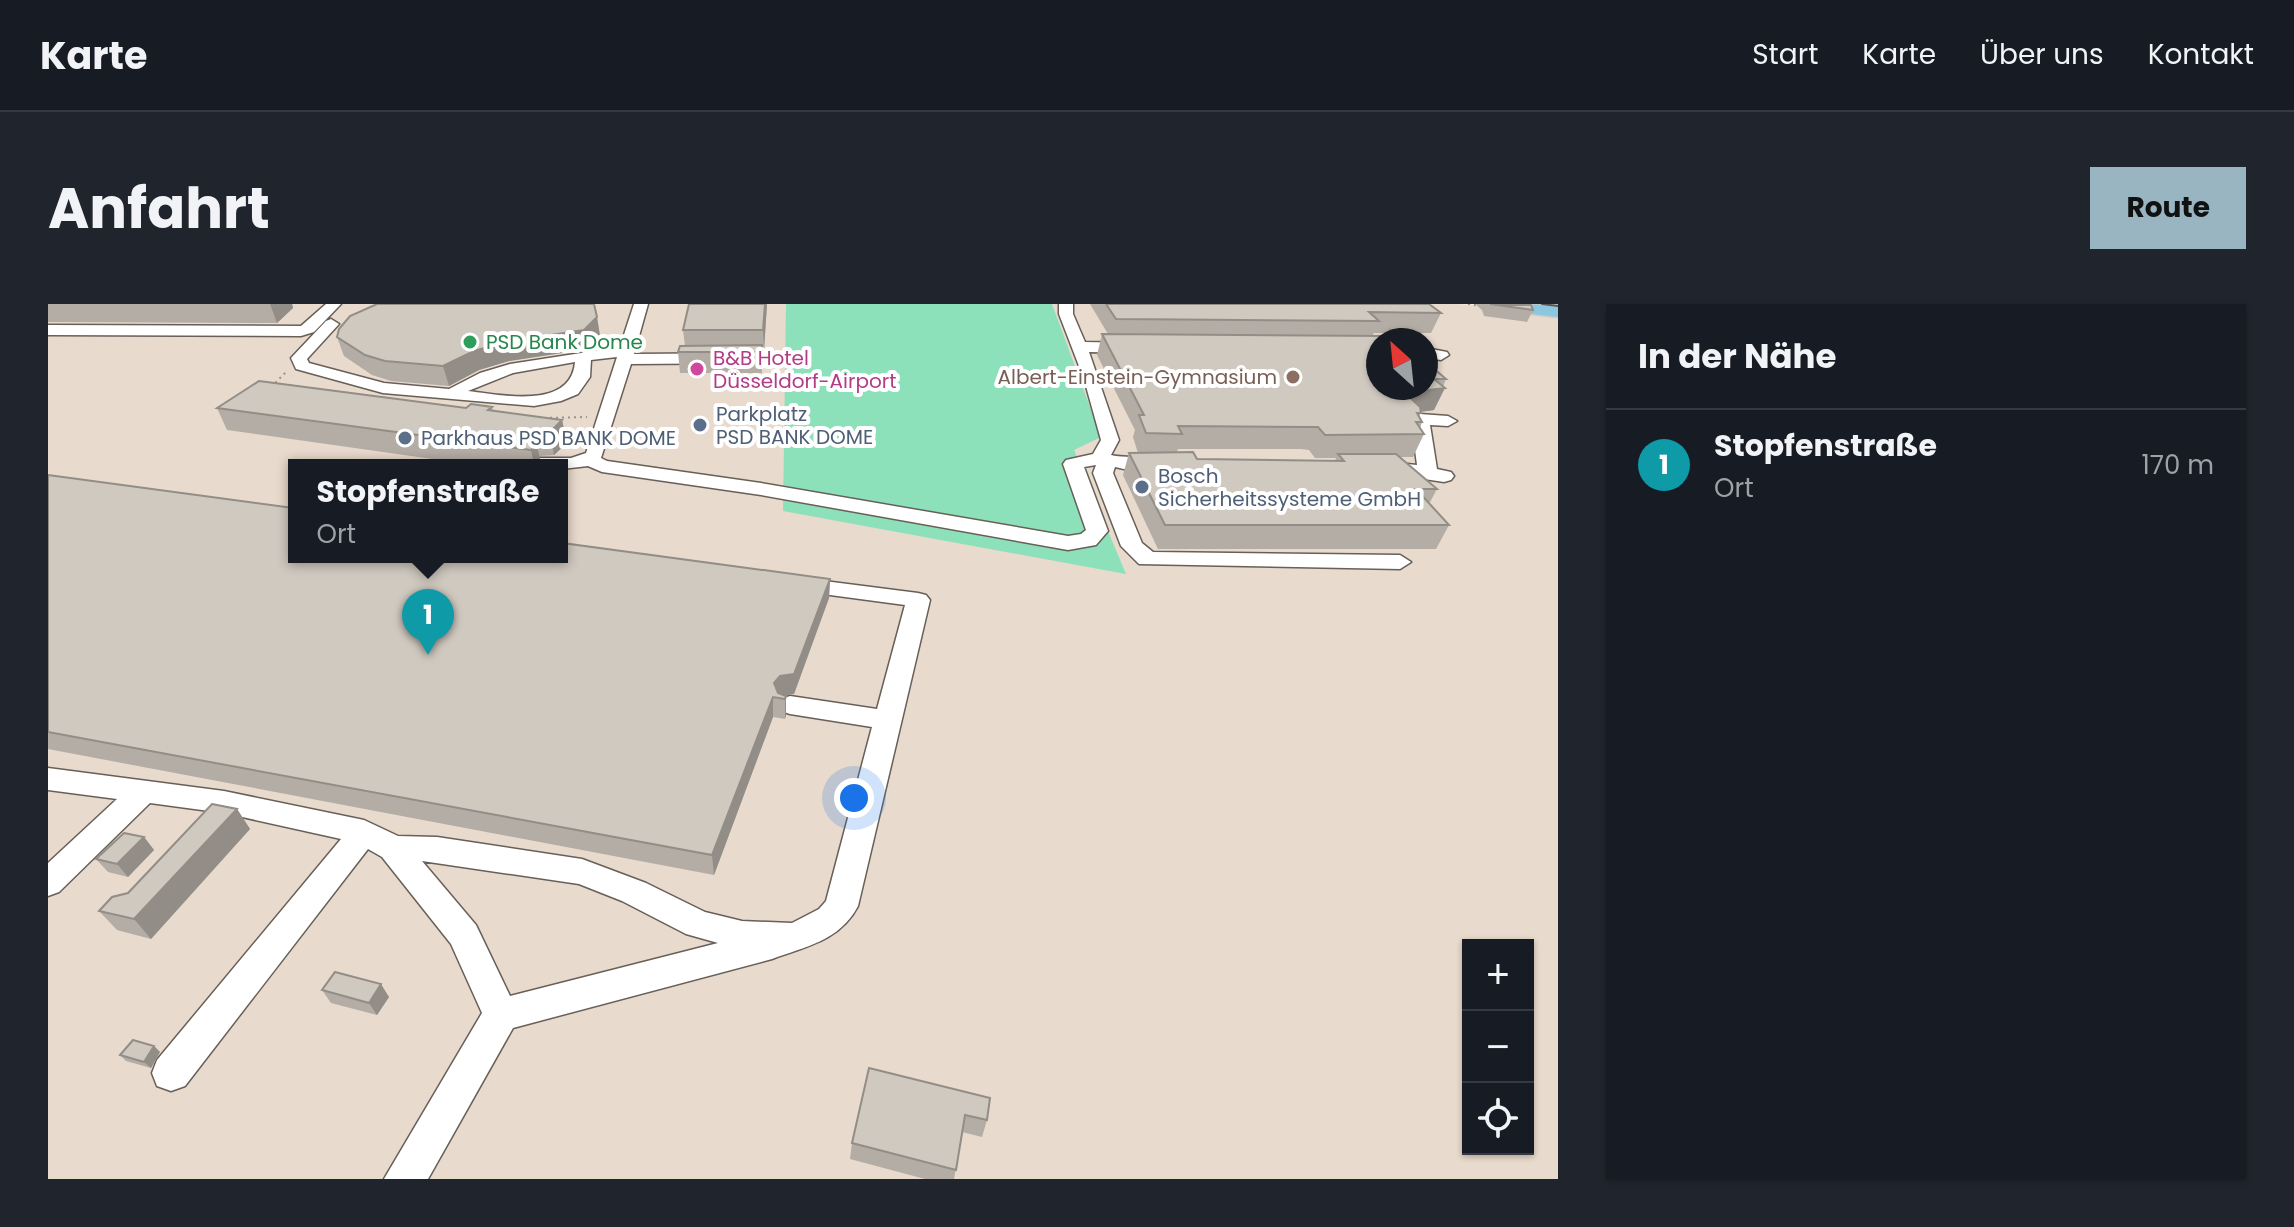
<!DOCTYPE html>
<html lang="de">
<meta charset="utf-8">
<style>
body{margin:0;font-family:Poppins,sans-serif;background:#20242c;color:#f1f3f6}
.controls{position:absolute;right:24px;bottom:24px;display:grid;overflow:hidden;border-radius:0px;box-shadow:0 2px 6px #0004}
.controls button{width:72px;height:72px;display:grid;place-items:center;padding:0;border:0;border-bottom:2px solid #363941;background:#171b24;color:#f1f3f6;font:40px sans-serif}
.compass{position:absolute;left:1318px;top:24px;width:72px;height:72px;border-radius:50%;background:#171b24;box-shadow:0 2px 6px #0004;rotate:333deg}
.you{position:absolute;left:806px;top:494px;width:28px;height:28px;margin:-20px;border:6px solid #fff;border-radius:50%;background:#1a73e8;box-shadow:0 0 0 12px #1a73e833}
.badge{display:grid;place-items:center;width:52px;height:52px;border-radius:50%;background:#98b5c1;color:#fff;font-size:26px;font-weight:700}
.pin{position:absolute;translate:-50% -66px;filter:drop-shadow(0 2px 4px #0008)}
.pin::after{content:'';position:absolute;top:42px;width:28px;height:24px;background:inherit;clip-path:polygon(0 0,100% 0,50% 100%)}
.popup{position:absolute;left:240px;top:155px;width:280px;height:104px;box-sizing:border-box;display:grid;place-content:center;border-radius:0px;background:#171b24;filter:drop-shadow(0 2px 6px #0005);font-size:26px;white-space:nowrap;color:#9ea1a6}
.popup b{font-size:30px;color:#f1f3f6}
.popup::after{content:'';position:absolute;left:50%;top:100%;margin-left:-16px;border:16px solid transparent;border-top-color:#171b24}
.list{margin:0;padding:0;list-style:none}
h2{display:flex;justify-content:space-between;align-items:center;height:104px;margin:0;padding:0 32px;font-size:34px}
h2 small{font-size:26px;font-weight:400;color:#9ea1a6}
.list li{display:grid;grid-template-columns:52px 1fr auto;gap:24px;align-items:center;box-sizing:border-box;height:112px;padding:0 32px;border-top:2px solid #363941}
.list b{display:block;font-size:30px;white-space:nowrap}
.list p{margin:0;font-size:26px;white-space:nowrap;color:#9ea1a6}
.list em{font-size:26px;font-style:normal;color:#9ea1a6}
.icon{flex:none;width:44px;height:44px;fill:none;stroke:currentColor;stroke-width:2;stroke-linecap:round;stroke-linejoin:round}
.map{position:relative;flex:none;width:1510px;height:875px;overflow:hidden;border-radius:0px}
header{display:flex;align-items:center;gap:48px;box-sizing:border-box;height:112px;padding:0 40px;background:#171b24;border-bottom:2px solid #363941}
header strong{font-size:38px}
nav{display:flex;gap:44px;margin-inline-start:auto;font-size:28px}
.intro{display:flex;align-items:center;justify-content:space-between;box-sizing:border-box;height:192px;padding:0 48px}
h1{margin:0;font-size:56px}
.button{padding:20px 36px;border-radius:0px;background:#98b5c1;color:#111;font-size:28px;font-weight:700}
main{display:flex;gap:48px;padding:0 48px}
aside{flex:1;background:#171b24;border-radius:0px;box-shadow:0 2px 6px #0004}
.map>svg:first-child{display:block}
.built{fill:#e8dacc;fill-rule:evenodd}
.green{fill:#8ce0ba}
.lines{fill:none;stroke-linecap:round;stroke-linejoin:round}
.minor-casing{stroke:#675f58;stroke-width:3}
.major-casing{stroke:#cbcaca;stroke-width:3}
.path{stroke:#98928c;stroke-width:2;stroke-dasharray:2 4;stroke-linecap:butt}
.minor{fill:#fff;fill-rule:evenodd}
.major{fill:#8bc8df;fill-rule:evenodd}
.tram{stroke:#5b5652;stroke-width:2}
.wall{fill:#b3ada5;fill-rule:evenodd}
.shaded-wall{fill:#928d86}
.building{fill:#d0c9c0;stroke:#928d86;stroke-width:2}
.leisure-dot{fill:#2e9e5b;stroke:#fff;stroke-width:3}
.hotel-dot{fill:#d1479c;stroke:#fff;stroke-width:3}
.education-dot{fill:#8d6e63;stroke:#fff;stroke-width:3}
.service-dot{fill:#5c6f8a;stroke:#fff;stroke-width:3}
.labels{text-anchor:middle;stroke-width:8;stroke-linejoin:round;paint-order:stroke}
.far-leisure-label{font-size:20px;fill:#27864d;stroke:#fff;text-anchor:start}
.far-hotel-label{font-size:20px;fill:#b23c85;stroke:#fff;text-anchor:start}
.far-education-label{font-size:20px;fill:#785e54;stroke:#fff;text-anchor:end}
.far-service-label{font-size:20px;fill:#4e5e75;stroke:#fff;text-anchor:start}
</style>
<header>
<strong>Karte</strong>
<nav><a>Start</a><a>Karte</a><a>Über uns</a><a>Kontakt</a></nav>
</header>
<div class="intro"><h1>Anfahrt</h1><a class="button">Route</a></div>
<main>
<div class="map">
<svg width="1510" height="875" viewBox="0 0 1510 875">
<rect width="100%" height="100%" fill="#f0e8df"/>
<path class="built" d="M 0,0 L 1410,0 L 1510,12 L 1510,875 L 0,875 ZM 1330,36 L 1378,36 L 1378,84 L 1330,84 ZM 246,161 L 514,161 L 514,253 L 246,253 ZM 1420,641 L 1480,641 L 1480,845 L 1420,845 Z"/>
<path class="green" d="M 738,0 L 1004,0 L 1053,133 L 1026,146 L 1078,270 L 735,207 Z"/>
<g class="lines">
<g class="minor-casing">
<path id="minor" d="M 278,0 L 293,0 L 266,28 L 253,32 L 0,31 L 0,21 L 253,22 Z
M 586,0 L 600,0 L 586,50 L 730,49 L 738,54 L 730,59 L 583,60 L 553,154 L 559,157 L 713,179 L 1020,232 L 1033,230 L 1038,226 L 1015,160 L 1018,156 L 1045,150 L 1053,136 L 1036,75 L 1011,10 L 1011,0 L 1025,0 L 1025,10 L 1037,38 L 1089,39 L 1097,44 L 1089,49 L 1041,48 L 1071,136 L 1063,151 C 1080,155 1115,151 1126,161 C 1113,173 1083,167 1067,163 L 1065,169 L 1094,239 L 1105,248 L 1352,251 L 1363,258 L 1352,265 L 1091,260 L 1073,242 L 1045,169 L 1048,161 L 1036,163 L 1060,227 L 1048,241 L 1020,246 L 713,191 L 554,168 L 540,162 L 514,165 L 514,161 L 491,161 L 492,154 L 523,154 L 538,149 L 569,53 L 543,56 L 542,73 L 530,90 L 513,97 L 486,102 L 335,89 L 248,65 L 243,54 L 278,17 L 283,15 L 291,20 L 259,55 L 261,59 L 336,79 L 401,85 L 432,69 L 462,60 L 572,43 ZM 527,58 C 523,106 454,91 420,87 L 465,69 Z
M 1378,44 L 1399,48 L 1401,51 L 1393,56 L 1378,54 Z
M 1372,110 L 1400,112 L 1409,117 L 1400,122 L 1382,121 L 1389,165 L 1403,168 L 1406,172 L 1403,176 L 1396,178 L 1323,167 L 1320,163 L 1330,157 L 1369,161 L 1363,115 Z
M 745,273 L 870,289 L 878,291 L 882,296 L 810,602 C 792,637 756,643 724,655 L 465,724 L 380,875 L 336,875 L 434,709 L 403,640 L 334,553 L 320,545 L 137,782 L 123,787 L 109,782 L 104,769 L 109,756 L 293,535 L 176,509 L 102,499 L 11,588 L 0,592 L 0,559 L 69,495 L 0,486 L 0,464 L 176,487 L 316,516 L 350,532 L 389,533 L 534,555 L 598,579 L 657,608 L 694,617 L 744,619 L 771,605 L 778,597 L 824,423 L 742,410 L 733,407 L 729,401 L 733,395 L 742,392 L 829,405 L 857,301 L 737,285 L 733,280 L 737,275 ZM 374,557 L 531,580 L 574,597 L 638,630 L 670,639 L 462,692 L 428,621 Z"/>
</g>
<g class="major-casing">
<path id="major" d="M 1440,0 L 1510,1 L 1510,13 L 1449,6 Z"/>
</g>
<path class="path" d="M 1420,0 L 1433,2
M 223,83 L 239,67
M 496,114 L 539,113"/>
<use href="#minor" class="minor"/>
<use href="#major" class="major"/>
<path class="tram" d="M 1494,0 L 1510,2"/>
</g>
<path class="wall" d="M 0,0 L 244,0 L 245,4 L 229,19 L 0,18 Z
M 719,0 L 716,46 L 714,46 L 714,69 L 632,69 L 630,48 L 637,42 L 635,26 Z
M 1042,0 L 1381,0 L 1393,9 L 1383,29 L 1344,29 L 1398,75 L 1386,106 L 1373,108 L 1371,113 L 1374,118 L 1372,124 L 1376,130 L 1365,153 L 1351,153 L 1389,185 L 1381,200 L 1401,221 L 1388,245 L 1110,245 L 1075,171 L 1081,149 L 1090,149 L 1085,133 L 1087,126 L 1049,51 L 1054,30 L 1060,30 ZM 1326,29 L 1341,29 L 1339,32 L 1324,32 ZM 1130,145 L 1253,145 L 1261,146 L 1267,154 L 1288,154 L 1287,157 L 1149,155 L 1129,148 Z
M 1427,0 L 1477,0 L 1485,6 L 1479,18 L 1436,12 L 1434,6 Z
M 549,13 L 552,32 L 540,45 L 461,57 L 431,66 L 401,82 L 343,77 L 324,71 L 296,52 L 289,33 Z
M 444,103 L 445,107 L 514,116 L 519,139 L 506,151 L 491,152 L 493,161 L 427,161 L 179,126 L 169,104 Z
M 0,171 L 782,275 L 781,294 L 746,390 L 736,391 L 738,392 L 737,415 L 725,413 L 666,571 L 0,445 Z
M 189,505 L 202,525 L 103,635 L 69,626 L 51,607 L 80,589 Z
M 96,533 L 106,546 L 80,573 L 60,568 L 48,555 Z
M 274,686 L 341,693 L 329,711 L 283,699 Z
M 106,742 L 112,748 L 103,764 L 78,757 L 72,751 Z
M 821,764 L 939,816 L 934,833 L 914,828 L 906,875 L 877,875 L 802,855 L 804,839 Z"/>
<path class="shaded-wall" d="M 222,0 L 244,0 L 245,4 L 229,19 Z
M 717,0 L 719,0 L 716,46 L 715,26 Z
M 549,13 L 552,32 L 540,45 L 461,57 L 431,66 L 401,82 L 395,62 L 426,47 Z
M 1397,84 L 1386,106 L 1347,111 L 1357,89 Z
M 514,116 L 519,139 L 506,151 L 502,128 Z
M 485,129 L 488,142 L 489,141 L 493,161 L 486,161 L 483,146 Z
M 782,275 L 781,294 L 746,390 L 732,392 L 726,379 L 732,372 Z
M 738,392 L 738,412 L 737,415 L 737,395 Z
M 725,393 L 725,413 L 666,571 L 664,551 Z
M 189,505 L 202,525 L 103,635 L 86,615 Z
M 96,533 L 106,546 L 80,573 L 69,560 Z
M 333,680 L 341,693 L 329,711 L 321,699 Z
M 106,742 L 112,748 L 103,764 L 96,758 Z"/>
<path class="building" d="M 329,0 L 546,0 L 549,13 L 536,26 L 457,38 L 426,47 L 395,62 L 337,57 L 317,51 L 289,33 L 291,25 L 302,12 Z
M 641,0 L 717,0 L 715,26 L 635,26 Z
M 1058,0 L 1381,0 L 1393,9 L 1321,8 L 1331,17 L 1068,15 Z
M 1442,0 L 1483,1 L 1485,6 Z
M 1342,26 L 1353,36 L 1330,36 L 1330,84 L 1378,84 L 1378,58 L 1398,75 L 1386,75 L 1397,84 L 1357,89 L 1372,103 L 1373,109 L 1369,109 L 1374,118 L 1368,118 L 1376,130 L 1277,131 L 1270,123 L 1262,123 L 1130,122 L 1134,130 L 1098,129 L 1091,111 L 1096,111 L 1054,30 L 1339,32 Z
M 714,41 L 714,48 L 630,48 L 632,42 Z
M 211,77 L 418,104 L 423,100 L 444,103 L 440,106 L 514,116 L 502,128 L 485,129 L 484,140 L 489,141 L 483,146 L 169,104 Z
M 1145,148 L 1149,155 L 1296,157 L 1290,150 L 1348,150 L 1389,185 L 1368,185 L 1401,221 L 1117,221 L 1081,149 Z
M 0,171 L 246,204 L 246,253 L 514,253 L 514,239 L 782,275 L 746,370 L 732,372 L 726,379 L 730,389 L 738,392 L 737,395 L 725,393 L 664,551 L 0,428 Z
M 164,500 L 189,505 L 86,615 L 51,607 L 64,593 L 80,589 Z
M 76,529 L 96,533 L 69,560 L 48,555 Z
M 287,668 L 333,680 L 321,699 L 274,686 Z
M 85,736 L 106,742 L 96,758 L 72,751 Z
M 821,764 L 942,794 L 939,816 L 917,811 L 908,866 L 804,839 Z"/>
<circle class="leisure-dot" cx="422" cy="38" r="8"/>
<circle class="hotel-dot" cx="649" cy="65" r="8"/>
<circle class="education-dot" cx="1245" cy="73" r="8"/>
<g class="service-dot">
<circle cx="652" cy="121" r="8"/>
<circle cx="357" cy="134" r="8"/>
<circle cx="1094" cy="183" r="8"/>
</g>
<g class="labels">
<g class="far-leisure-label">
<text x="438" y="45">PSD Bank Dome</text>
</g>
<g class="far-hotel-label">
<text x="665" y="61">B&amp;B Hotel<tspan x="665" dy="23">Düsseldorf-Airport</tspan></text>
</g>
<g class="far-education-label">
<text x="1229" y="80">Albert-Einstein-Gymnasium</text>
</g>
<g class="far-service-label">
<text x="668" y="117">Parkplatz<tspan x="668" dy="23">PSD BANK DOME</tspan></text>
<text x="373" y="141">Parkhaus PSD BANK DOME</text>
<text x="1110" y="179">Bosch<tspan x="1110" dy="23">Sicherheitssysteme GmbH</tspan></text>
</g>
</g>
</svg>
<div class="controls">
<button>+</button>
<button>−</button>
<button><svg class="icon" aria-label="locate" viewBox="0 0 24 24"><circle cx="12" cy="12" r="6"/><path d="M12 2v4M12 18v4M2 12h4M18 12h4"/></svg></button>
</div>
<svg class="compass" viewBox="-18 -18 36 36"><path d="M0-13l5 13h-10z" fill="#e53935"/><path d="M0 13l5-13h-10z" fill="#9ea1a6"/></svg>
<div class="you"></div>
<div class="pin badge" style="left:380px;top:351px;background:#0f9aa8">1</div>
<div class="popup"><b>Stopfenstraße</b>Ort</div>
</div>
<aside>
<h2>In der Nähe<small></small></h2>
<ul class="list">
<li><span class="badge" style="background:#0f9aa8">1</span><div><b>Stopfenstraße</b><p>Ort</p></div><em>170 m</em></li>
</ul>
</aside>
</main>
